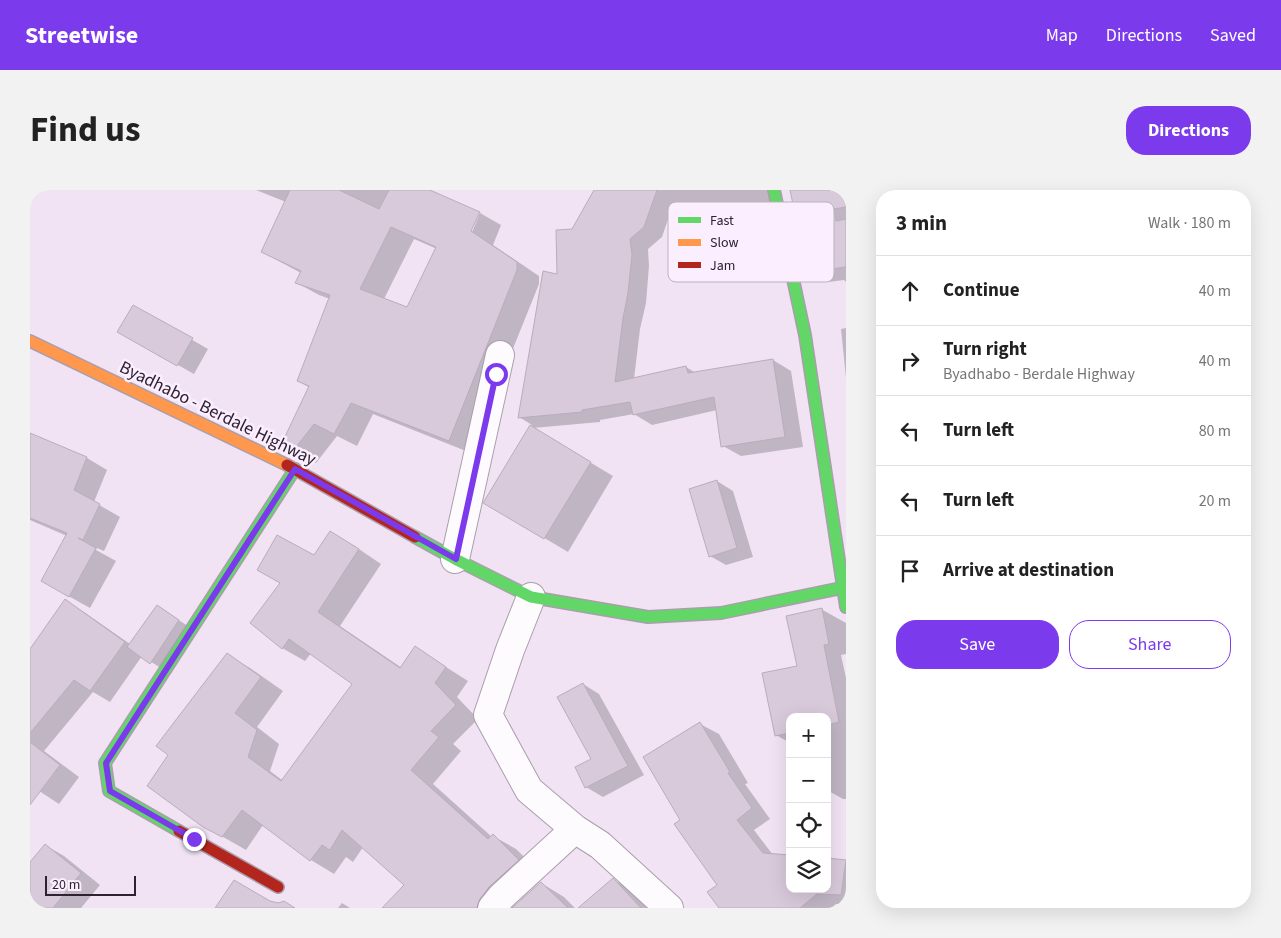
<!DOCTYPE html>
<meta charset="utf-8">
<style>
body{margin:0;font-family:"Source Sans 3",sans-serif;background:#f2f2f2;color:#222}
.controls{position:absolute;right:15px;bottom:15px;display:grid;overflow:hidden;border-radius:10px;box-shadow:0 5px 20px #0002}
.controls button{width:45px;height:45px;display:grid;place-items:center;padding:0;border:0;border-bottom:1px solid #e0e0e0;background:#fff;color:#222;font:25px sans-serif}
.scale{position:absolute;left:15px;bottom:12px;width:91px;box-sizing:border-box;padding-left:5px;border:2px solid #2d2230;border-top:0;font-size:14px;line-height:18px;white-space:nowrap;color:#2d2230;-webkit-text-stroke:4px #fbeefe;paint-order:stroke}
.stop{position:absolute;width:15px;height:15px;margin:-11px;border:4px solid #7c3aed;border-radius:50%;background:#fff}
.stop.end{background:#7c3aed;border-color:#fff;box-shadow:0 1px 5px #0008}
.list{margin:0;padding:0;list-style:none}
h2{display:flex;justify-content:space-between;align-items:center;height:65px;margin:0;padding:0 20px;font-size:21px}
h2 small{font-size:16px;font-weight:400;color:#767676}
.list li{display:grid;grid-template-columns:32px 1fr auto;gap:15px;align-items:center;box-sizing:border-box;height:70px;padding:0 20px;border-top:1px solid #e0e0e0}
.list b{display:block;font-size:19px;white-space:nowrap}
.list p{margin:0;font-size:16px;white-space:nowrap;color:#767676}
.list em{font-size:16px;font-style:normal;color:#767676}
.actions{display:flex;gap:10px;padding:15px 20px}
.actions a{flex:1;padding:11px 0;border:1px solid #7c3aed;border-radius:20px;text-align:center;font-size:18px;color:#7c3aed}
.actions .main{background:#7c3aed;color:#fff}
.icon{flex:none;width:28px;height:28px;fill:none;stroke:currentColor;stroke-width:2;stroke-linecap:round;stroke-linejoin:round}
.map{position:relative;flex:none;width:816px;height:718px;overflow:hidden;border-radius:20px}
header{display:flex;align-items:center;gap:30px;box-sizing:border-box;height:70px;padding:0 25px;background:#7c3aed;color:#fff}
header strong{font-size:24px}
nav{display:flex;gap:28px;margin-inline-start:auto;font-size:18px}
.intro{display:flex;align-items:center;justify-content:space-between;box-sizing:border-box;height:120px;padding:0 30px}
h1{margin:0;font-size:35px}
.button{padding:12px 22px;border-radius:20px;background:#7c3aed;color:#fff;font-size:18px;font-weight:700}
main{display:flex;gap:30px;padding:0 30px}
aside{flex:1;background:#fff;border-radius:20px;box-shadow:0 5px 20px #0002}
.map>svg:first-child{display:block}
.shadow{fill:#0003;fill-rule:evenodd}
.building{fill:#d8c9db;stroke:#b9adbb;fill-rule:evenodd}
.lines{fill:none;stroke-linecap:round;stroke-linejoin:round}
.street-casing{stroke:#aa9eac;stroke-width:30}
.fast-casing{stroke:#aa9eac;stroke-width:14}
.slow-casing{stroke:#aa9eac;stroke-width:14}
.jam-casing{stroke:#aa9eac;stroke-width:14}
.street{stroke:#fdfbfd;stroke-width:28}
.fast{stroke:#63d668;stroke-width:11}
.slow{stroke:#ff974d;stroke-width:11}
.jam{stroke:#b3261e;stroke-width:11}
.route{stroke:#7c3aed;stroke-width:6}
.labels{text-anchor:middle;stroke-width:5;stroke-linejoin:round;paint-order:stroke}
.street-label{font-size:18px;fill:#2d2230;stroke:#fbeefe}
.key{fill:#fbeefe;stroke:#bdb1c0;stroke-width:1}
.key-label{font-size:14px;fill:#2d2230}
</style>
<header>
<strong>Streetwise</strong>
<nav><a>Map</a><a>Directions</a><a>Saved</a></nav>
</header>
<div class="intro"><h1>Find us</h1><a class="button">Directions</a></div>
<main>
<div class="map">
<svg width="816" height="718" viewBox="0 0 816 718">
<rect width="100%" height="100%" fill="#f1e3f4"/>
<path class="shadow" d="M 226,0 L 397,0 L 450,23 L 448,23 L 438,46 L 440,47 L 450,23 L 471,35 L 463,55 L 509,86 L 509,94 L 441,263 L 343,224 L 327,256 L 307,246 L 286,273 L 253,254 L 280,198 L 268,191 L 300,109 L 289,105 L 267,93 L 271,83 L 232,62 L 256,12 ZM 384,49 L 407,59 L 378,119 L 354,109 Z
M 565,0 L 751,0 L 752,38 L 726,42 L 708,31 L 706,16 L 644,12 L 632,47 L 618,59 L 619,76 L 616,113 L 610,139 L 604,189 L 656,177 L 666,183 L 743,170 L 761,181 L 773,257 L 711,266 L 693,256 L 687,220 L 622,235 L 604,224 L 570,230 L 570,232 L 503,238 L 583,286 L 538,362 L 455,313 L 502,235 L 489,227 L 528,85 L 543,41 Z
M 761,0 L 816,0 L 816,92 L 814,90 L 799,92 L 781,82 L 773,27 L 766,23 Z
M 103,116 L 178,159 L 164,184 L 89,142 Z
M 816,138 L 816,188 L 811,139 Z
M 4,246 L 57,268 L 77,280 L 64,312 L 90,327 L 74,361 L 67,358 L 66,360 L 86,371 L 60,418 L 33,403 L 37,346 L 0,330 L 0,255 Z
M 687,291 L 703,301 L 723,367 L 696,375 L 680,366 Z
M 323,355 L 351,374 L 310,436 L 372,478 L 386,458 L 438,491 L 427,507 L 448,529 L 423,554 L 431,561 L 403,594 L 462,647 L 463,646 L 486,659 L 511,683 L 470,718 L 360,718 L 376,695 L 333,657 L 323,672 L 316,667 L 304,684 L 281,670 L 233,635 L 216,660 L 174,636 L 140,565 L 197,465 L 220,478 L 253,501 L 227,537 L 249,554 L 240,581 L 252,590 L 324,494 L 281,463 L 275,471 L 252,458 L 284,367 Z
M 35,411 L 54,422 L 100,454 L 127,416 L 164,440 L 137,482 L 112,466 L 80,512 L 63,502 L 14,561 L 49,587 L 29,614 L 0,595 L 0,461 Z
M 791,419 L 816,433 L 816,464 L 811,465 L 816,488 L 816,609 L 813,609 L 797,600 L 797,527 L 760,527 L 760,553 L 746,545 L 768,477 Z
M 553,494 L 569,504 L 614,585 L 573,607 L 556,597 L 546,578 L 562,569 Z
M 670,534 L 689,544 L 718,593 L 715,594 L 740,629 L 724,640 L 743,665 L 760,699 L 797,699 L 797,669 L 816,671 L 816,714 L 806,714 L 801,718 L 691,718 L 688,695 L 651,630 Z
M 15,655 L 34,666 L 70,695 L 51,718 L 0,718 L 0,671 L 1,672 Z
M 583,689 L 599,699 L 617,718 L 550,718 Z
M 511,693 L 534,707 L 545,718 L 484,718 Z
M 312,713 L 320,718 L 308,718 Z"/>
<path class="building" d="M 260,0 L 309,0 L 349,19 L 359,0 L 400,0 L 450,22 L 441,41 L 487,72 L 487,80 L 419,251 L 321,213 L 304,244 L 284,234 L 263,261 L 251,255 L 279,196 L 267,191 L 300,105 L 265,93 L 271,81 L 231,62 ZM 361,37 L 406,57 L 377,117 L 330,99 Z
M 564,0 L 627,0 L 614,37 L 600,49 L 602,65 L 598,103 L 593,128 L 585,192 L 656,176 L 658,183 L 743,169 L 755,247 L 691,257 L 684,207 L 603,225 L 600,212 L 552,220 L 552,222 L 488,228 L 513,81 L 527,84 L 526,40 L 542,39 Z
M 760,0 L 816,0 L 816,17 L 804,19 L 806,31 L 816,29 L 816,77 L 780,82 L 771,23 L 765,24 Z
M 103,115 L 163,148 L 147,176 L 87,142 Z
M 500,235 L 561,272 L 514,349 L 453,313 Z
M 0,243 L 57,267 L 44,300 L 70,314 L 53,350 L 48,348 L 66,358 L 39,407 L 11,391 L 37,343 L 0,328 Z
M 687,290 L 707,358 L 679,367 L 659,299 Z
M 300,341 L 329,359 L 288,422 L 370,478 L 385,456 L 416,477 L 405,493 L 426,515 L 401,541 L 409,547 L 381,580 L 458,649 L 463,644 L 489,670 L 459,697 L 450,709 L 447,718 L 352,718 L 374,695 L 312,640 L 300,660 L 292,655 L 280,671 L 212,620 L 192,647 L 173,637 L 117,596 L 138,565 L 126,556 L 197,463 L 231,487 L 205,523 L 227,540 L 218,567 L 251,591 L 322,494 L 259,449 L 252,459 L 220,433 L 250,393 L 227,380 L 247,345 L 284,365 Z
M 35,409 L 95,452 L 60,501 L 44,490 L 0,543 L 0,459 Z
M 127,415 L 149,430 L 120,474 L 97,457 Z
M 792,418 L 799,454 L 794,455 L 809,532 L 797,535 L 797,527 L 760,527 L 760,543 L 745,546 L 732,483 L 767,476 L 756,426 Z
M 553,493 L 598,576 L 555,598 L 545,577 L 561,569 L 527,507 Z
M 670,532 L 700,582 L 698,583 L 722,618 L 707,630 L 733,663 L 760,665 L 760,699 L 797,699 L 797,668 L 816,670 L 811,705 L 787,704 L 770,718 L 689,718 L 677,702 L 687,695 L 644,634 L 650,630 L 613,567 Z
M 0,552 L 30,575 L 0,615 Z
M 15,654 L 51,683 L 23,718 L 0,718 L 0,672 Z
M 583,688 L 611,718 L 548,718 Z
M 204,690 L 240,711 L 248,713 L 254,711 L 265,718 L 185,718 Z
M 511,692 L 538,718 L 482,718 Z"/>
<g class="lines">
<g class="street-casing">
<path id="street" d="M 425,369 L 470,165
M 501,407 L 480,460 L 458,525 L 499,600 L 545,639 L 570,655 L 639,718
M 462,718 L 471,707 L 545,639"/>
</g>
<g class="fast-casing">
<path id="fast" d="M 744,0 L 775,145 L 816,417
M 385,347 L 425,369 L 501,407 L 618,427 L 691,423 L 816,397
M 149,641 L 79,601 L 75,573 L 265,279"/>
</g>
<g class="slow-casing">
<path id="slow" d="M 0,151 L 257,275"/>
</g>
<g class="jam-casing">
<path id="jam" d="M 257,275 L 385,347
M 149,641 L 248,697"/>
</g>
<use href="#street" class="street"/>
<use href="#fast" class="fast"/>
<use href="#slow" class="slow"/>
<use href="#jam" class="jam"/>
</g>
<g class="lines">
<path class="route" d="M 164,649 L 80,601 L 76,573 L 265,279 L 426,369 L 466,184"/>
</g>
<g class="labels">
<g class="street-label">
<text transform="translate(188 223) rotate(26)" y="6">Byadhabo - Berdale Highway</text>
</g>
</g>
<rect x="638" y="12" width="166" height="80" rx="8" class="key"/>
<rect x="648" y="27" width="23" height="6" fill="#63d668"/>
<rect x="648" y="49" width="23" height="7" fill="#ff974d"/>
<rect x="648" y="72" width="23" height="6" fill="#b3261e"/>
<g class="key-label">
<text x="680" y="35">Fast</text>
<text x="680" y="57">Slow</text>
<text x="680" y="80">Jam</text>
</g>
</svg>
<div class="controls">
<button>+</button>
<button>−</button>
<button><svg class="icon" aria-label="locate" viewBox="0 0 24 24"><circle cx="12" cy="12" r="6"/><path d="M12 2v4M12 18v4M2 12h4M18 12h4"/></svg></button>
<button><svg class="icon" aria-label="layers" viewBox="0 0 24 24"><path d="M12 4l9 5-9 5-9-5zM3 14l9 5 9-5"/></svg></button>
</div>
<div class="scale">20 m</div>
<div class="stop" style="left:466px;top:184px"></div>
<div class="stop end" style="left:164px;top:649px"></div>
</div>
<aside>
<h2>3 min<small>Walk · 180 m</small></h2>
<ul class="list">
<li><svg class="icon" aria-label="ahead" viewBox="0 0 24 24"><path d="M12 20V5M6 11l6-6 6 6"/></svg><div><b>Continue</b></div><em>40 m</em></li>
<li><svg class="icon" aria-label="right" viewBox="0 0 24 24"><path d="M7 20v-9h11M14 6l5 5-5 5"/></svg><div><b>Turn right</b><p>Byadhabo - Berdale Highway</p></div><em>40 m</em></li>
<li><svg class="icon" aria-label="left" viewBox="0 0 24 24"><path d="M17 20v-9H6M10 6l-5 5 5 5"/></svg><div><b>Turn left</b></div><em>80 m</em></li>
<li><svg class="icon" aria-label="left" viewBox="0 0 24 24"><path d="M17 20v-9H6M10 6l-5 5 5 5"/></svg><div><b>Turn left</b></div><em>20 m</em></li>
<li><svg class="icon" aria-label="arrive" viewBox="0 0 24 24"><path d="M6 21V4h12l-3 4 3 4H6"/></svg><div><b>Arrive at destination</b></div></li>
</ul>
<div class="actions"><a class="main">Save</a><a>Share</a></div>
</aside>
</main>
